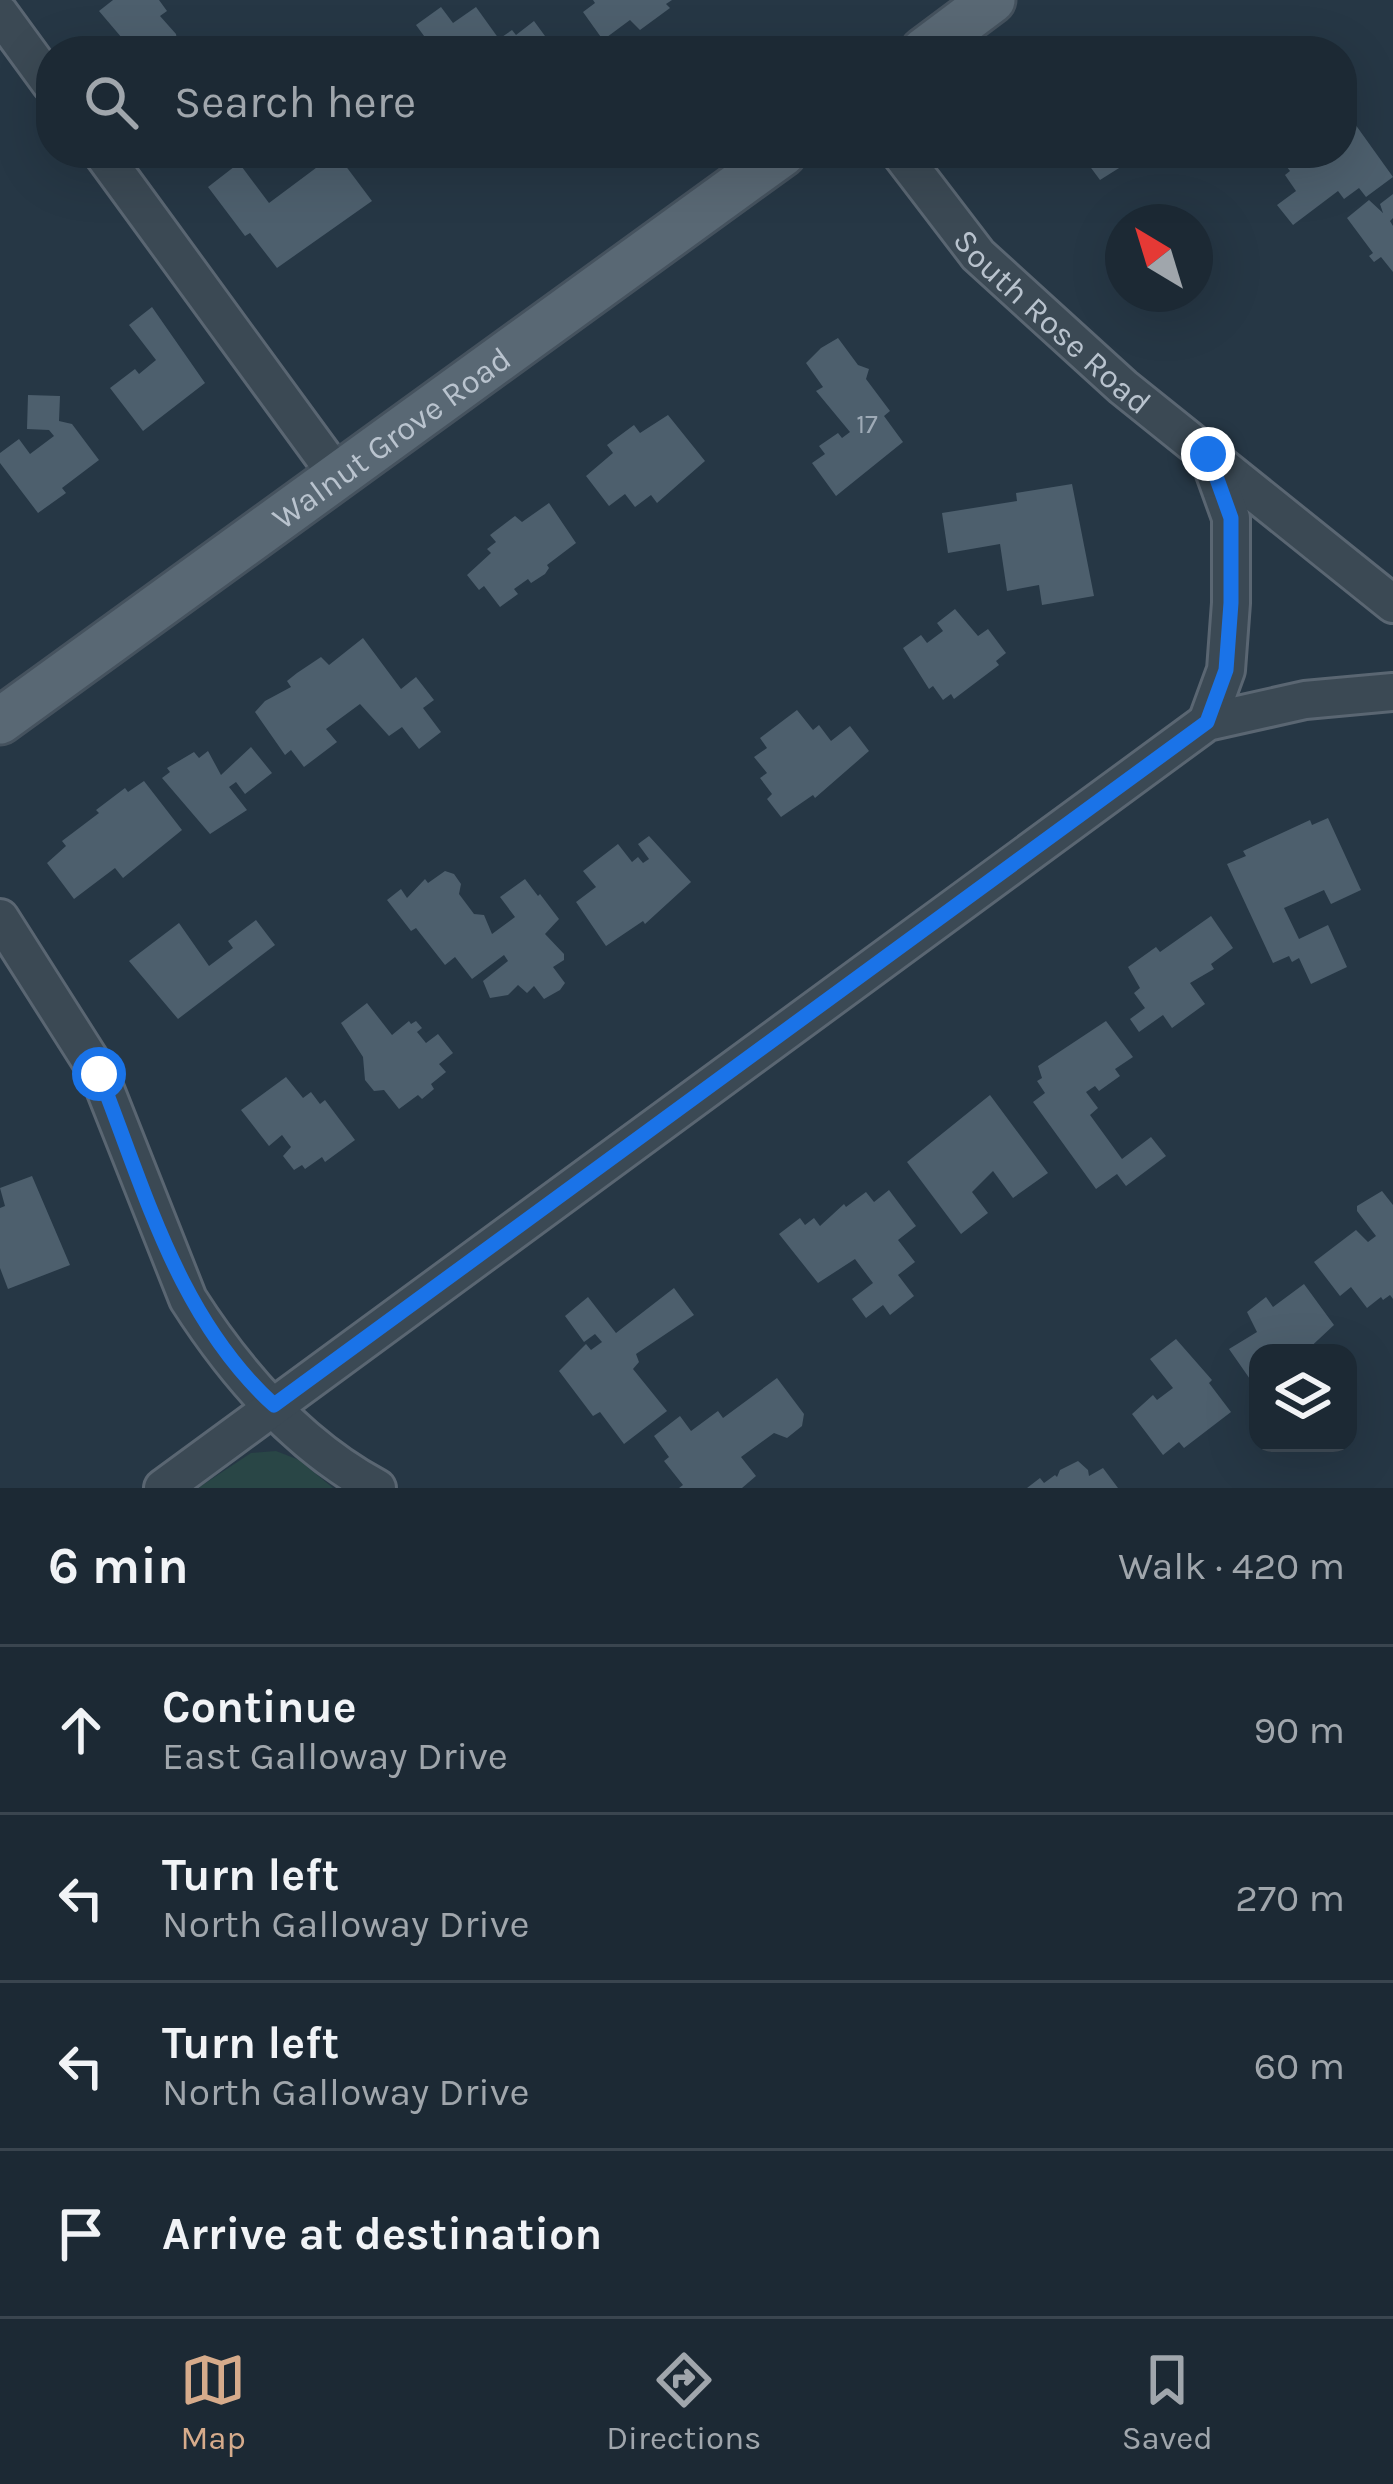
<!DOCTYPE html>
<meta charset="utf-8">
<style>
body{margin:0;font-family:Karla,sans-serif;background:#25313c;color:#f1f3f6}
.controls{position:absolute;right:36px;bottom:36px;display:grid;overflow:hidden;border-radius:24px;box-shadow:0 12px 48px #0002}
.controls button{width:108px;height:108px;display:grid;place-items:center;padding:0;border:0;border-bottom:3px solid #3a454f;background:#1c2934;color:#f1f3f6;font:60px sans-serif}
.compass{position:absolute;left:1105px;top:204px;width:108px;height:108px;border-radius:50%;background:#1c2934;box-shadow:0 12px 48px #0002;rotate:322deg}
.stop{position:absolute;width:36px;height:36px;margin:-27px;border:9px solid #1a73e8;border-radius:50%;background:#fff}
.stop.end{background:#1a73e8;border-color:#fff;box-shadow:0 3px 12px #0008}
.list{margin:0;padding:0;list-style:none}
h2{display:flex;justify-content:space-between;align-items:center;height:156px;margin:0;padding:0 48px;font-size:51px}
h2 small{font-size:39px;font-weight:400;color:#a0a6ac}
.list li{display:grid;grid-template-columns:78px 1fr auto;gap:36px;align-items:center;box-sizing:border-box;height:168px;padding:0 48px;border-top:3px solid #3a454f}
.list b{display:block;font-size:45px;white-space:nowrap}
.list p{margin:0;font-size:39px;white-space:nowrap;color:#a0a6ac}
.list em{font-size:39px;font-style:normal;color:#a0a6ac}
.icon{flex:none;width:66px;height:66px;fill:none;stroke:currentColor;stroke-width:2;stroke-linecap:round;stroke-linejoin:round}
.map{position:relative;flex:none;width:1393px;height:1488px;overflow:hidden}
.search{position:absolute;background:#1c2934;box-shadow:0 12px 48px #0002;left:36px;right:36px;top:36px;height:132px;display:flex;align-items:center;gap:30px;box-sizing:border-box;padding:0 42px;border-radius:48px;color:#a0a6ac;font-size:45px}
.sheet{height:828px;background:#1c2934}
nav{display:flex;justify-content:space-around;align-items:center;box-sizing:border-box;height:168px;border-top:3px solid #3a454f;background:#1c2934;font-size:33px;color:#a0a6ac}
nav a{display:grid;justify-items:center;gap:6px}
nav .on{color:#d6ab8b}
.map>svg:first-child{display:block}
.green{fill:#294646}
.building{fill:#4d5f6d}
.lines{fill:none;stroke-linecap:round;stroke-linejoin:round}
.minor-casing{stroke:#5a6672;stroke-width:42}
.major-casing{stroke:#45525e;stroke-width:51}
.minor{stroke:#3b4954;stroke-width:36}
.major{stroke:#596874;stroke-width:45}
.route{stroke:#1a73e8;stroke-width:15}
.labels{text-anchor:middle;stroke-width:9;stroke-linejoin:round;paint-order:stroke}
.number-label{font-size:27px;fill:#9eaab6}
.street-label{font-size:33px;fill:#b9c3ce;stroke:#202e3a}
</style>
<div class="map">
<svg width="1393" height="1488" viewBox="0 0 1393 1488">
<rect width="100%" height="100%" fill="#263745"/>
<path class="green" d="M 276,1451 L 299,1460 L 333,1488 L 198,1488 L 251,1453 Z"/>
<path class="building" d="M 113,0 L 159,0 L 167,11 L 160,16 L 176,34 L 179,51 L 133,51 L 99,11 Z
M 593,0 L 672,0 L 666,4 L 670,8 L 640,30 L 630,20 L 603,40 L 583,12 L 595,3 Z
M 441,7 L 453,23 L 476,7 L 499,39 L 512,30 L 516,35 L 534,21 L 556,51 L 435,51 L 416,25 Z
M 1350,117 L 1393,177 L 1366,197 L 1359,188 L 1344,199 L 1338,191 L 1293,225 L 1277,205 L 1296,191 L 1285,175 L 1290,171 L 1276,153 L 1342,153 L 1342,122 Z
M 336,153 L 372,201 L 277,268 L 250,233 L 245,236 L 208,187 L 239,163 L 269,203 Z
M 1080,153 L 1143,153 L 1100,180 Z
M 1393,194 L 1393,218 L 1390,221 L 1393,226 L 1393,272 L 1381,257 L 1374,262 L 1369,256 L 1373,253 L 1347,218 L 1369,200 L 1383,213 L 1380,204 Z
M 152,307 L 205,383 L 143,431 L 110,388 L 135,369 L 139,374 L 156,360 L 129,325 Z
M 838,338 L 858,365 L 869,369 L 866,379 L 890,411 L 884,416 L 903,442 L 836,496 L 812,463 L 825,454 L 819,446 L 838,433 L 842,438 L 850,432 L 816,391 L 823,387 L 806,363 L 821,348 Z
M 28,395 L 60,396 L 59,421 L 72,424 L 99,460 L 62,488 L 66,493 L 38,513 L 0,463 L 0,453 L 19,439 L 30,454 L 54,436 L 49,430 L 27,429 Z
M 668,415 L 705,461 L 657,503 L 651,495 L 635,507 L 625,494 L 609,506 L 586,476 L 613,453 L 607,445 L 634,425 L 640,433 Z
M 1072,484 L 1094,596 L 1042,605 L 1039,585 L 1007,591 L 1000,544 L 948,553 L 942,513 L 1017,501 L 1016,493 Z
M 549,503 L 576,543 L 547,565 L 549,568 L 545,574 L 531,583 L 528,579 L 514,589 L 518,594 L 500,607 L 484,586 L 479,590 L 467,575 L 491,553 L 487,549 L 496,542 L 490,535 L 515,516 L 522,522 Z
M 955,609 L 978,636 L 988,629 L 1006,653 L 996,661 L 999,665 L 954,699 L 951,694 L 943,700 L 933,686 L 929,689 L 903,648 L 921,635 L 927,643 L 943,631 L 937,623 Z
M 363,638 L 401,689 L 416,677 L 434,700 L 423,708 L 441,732 L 419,749 L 402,727 L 389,736 L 360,704 L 326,729 L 337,742 L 304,767 L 291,750 L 285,755 L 255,712 L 265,701 L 291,687 L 287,681 L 297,673 L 321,657 L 329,665 Z
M 797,710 L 813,730 L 819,725 L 831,741 L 850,726 L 869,751 L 815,798 L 813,795 L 781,817 L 767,799 L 772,794 L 760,778 L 767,773 L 754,757 L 767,748 L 760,738 Z
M 251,747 L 272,773 L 245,794 L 236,782 L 229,787 L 247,810 L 210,834 L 162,778 L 170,772 L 167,768 L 194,752 L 199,758 L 208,751 L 221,775 Z
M 144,781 L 182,830 L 123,878 L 115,868 L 74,899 L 47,863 L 66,846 L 62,841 L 99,813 L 96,810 L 125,788 L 128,792 Z
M 1328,818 L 1361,890 L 1331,904 L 1324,890 L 1284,908 L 1299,939 L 1328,925 L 1347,967 L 1311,984 L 1299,958 L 1292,962 L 1289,956 L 1273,963 L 1227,864 L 1246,856 L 1243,851 L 1310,820 L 1312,825 Z
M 649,836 L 691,882 L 645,924 L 643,921 L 606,946 L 576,902 L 596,887 L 583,871 L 618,844 L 632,862 L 638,857 L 643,863 L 649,859 L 638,844 Z
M 445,871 L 454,874 L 461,884 L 459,894 L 474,914 L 484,915 L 492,934 L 515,917 L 500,897 L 525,879 L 538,896 L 540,894 L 559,919 L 545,934 L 564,954 L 564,960 L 553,967 L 565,983 L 560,990 L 544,999 L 534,986 L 527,993 L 518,985 L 508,995 L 490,998 L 483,981 L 508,961 L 504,955 L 472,979 L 455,957 L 445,965 L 416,928 L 411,931 L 387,900 L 401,889 L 407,898 L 425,879 L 428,883 Z
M 1211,916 L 1233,948 L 1211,964 L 1214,969 L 1190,983 L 1205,1004 L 1172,1028 L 1163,1015 L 1139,1032 L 1130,1019 L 1145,1008 L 1134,993 L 1140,988 L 1128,967 L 1156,947 L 1160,952 Z
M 256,920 L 275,945 L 178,1019 L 129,961 L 179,923 L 209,966 L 233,948 L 228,941 Z
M 367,1003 L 392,1035 L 409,1021 L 411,1024 L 416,1021 L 422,1028 L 417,1032 L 426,1043 L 438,1034 L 453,1053 L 439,1064 L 446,1072 L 431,1084 L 434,1089 L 422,1099 L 418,1095 L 399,1109 L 384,1090 L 374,1091 L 365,1080 L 363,1057 L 341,1023 Z
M 1106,1021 L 1133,1057 L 1115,1069 L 1120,1076 L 1099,1091 L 1095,1086 L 1086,1092 L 1098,1108 L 1090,1115 L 1122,1159 L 1151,1137 L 1166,1156 L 1126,1186 L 1117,1174 L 1096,1189 L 1033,1102 L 1045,1093 L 1037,1081 L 1042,1078 L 1038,1066 Z
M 286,1077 L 303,1098 L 311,1092 L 320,1104 L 325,1100 L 355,1140 L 325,1162 L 322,1157 L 305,1169 L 302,1165 L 294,1170 L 283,1156 L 291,1147 L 282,1135 L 269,1146 L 241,1110 Z
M 990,1095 L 1048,1173 L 1013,1198 L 993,1171 L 972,1192 L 988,1213 L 961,1234 L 907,1162 Z
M 32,1176 L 70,1265 L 8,1289 L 0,1268 L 0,1208 L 5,1206 L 0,1188 Z
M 889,1190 L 916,1226 L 898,1240 L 915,1262 L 898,1275 L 914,1296 L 890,1315 L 883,1305 L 866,1318 L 852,1299 L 873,1283 L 855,1259 L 818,1283 L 779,1234 L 800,1218 L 805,1225 L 814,1218 L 820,1226 L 844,1204 L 846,1207 L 866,1192 L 874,1202 Z
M 1382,1191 L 1393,1205 L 1393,1299 L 1390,1295 L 1383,1300 L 1381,1297 L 1367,1308 L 1351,1287 L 1340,1296 L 1314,1262 L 1356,1230 L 1368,1242 L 1376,1236 L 1357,1211 L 1357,1206 Z
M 1304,1284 L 1334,1325 L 1304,1353 L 1258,1353 L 1258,1381 L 1252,1382 L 1229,1349 L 1257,1332 L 1247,1312 L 1266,1297 L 1273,1307 Z
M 674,1288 L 694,1315 L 636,1354 L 639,1362 L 633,1369 L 667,1411 L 624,1444 L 600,1412 L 593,1416 L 559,1371 L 586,1344 L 591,1350 L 602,1342 L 595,1334 L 584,1342 L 565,1316 L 588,1297 L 616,1333 Z
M 1176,1339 L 1212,1380 L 1209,1383 L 1231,1412 L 1184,1448 L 1179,1442 L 1163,1455 L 1132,1414 L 1153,1395 L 1157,1400 L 1173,1388 L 1150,1359 Z
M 777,1378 L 804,1414 L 802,1426 L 787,1438 L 774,1433 L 741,1457 L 756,1476 L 742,1488 L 679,1488 L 683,1485 L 664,1461 L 669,1457 L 654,1436 L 680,1416 L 691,1431 L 718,1411 L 723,1418 Z
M 1078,1461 L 1088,1470 L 1089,1476 L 1103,1468 L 1118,1488 L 1027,1488 L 1040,1478 L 1044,1483 L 1055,1475 L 1057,1477 L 1060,1470 Z"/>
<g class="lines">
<g class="minor-casing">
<g id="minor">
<path d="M 0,14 L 51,84"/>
<path d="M 102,153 L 337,475"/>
<path id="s1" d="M 900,153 L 978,255 L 1123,387 L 1393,604"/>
<path d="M 1207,722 L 1226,670 L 1231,603 L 1231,518 L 1208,454"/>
<path d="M 0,918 L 99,1074 L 188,1299 C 236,1374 299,1446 377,1488"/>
<path d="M 163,1488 L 1207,722 L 1305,700 L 1393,692"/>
</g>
</g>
<g class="major-casing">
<g id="major">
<path d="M 924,51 L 992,0"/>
<path id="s2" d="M 0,721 L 783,153"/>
</g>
</g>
<use href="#minor" class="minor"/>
<use href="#major" class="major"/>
</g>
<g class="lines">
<path class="route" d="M 99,1074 C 145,1190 178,1318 274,1405 L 1207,722 L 1226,670 L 1231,603 L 1231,518 L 1208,454"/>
</g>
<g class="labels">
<g class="number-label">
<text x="867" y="433">17</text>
</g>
<g class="street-label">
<text dy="12" stroke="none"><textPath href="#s1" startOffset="228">South Rose Road</textPath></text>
<text dy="12" stroke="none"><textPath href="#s2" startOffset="483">Walnut Grove Road</textPath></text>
</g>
</g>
</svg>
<div class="controls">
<button><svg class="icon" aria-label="layers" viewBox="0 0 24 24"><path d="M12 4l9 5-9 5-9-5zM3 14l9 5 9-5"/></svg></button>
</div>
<svg class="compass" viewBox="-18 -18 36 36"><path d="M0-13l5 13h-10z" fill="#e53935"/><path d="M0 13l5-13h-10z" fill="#a0a6ac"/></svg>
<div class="stop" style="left:99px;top:1074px"></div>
<div class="stop end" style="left:1208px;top:454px"></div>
<div class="search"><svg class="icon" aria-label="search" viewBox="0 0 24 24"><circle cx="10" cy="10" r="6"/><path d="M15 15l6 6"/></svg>Search here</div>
</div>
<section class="sheet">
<h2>6 min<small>Walk · 420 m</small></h2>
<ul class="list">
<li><svg class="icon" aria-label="ahead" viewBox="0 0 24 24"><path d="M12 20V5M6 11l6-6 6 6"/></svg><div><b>Continue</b><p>East Galloway Drive</p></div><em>90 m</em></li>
<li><svg class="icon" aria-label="left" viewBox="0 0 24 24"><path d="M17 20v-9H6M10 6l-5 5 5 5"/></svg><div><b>Turn left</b><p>North Galloway Drive</p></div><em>270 m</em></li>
<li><svg class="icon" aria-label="left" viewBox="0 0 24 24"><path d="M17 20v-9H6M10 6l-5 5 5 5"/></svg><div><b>Turn left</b><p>North Galloway Drive</p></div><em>60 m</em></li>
<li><svg class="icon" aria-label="arrive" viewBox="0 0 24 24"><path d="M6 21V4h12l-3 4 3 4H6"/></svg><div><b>Arrive at destination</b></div></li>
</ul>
</section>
<nav>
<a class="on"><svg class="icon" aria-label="map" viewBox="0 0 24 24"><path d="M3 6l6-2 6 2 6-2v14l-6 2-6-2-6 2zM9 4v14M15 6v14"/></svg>Map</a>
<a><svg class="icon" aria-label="directions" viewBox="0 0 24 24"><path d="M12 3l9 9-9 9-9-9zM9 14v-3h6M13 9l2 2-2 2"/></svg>Directions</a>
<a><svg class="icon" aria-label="saved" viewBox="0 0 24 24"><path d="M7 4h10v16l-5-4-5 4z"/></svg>Saved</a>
</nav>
